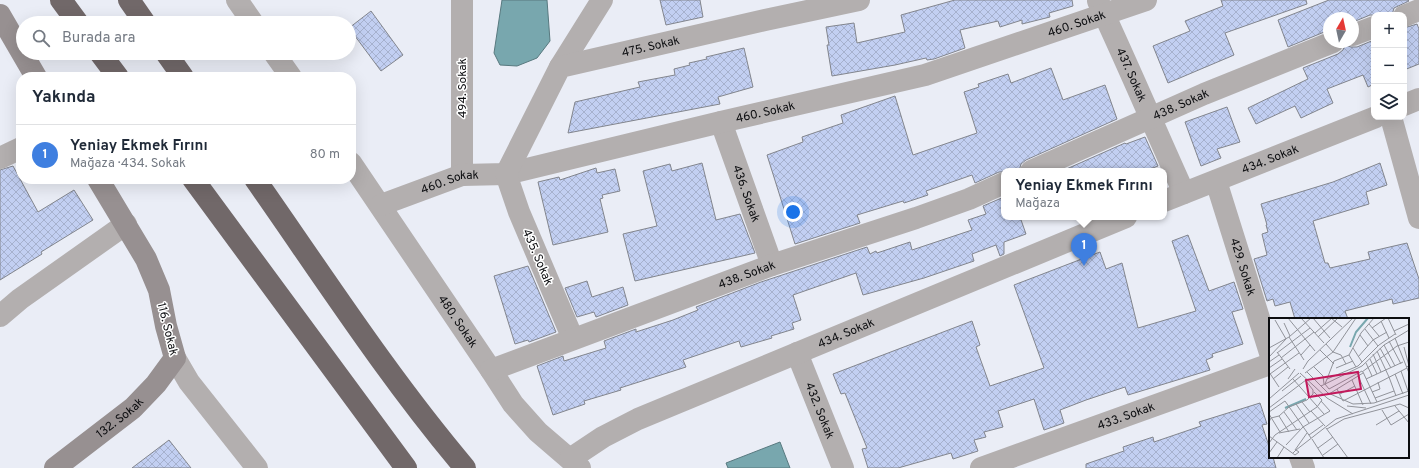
<!DOCTYPE html>
<html lang="tr">
<meta charset="utf-8">
<style>
body{margin:0;font-family:Overpass,sans-serif;background:#f6f6f7;color:#1f2937}
.controls{position:absolute;right:12px;top:12px;display:grid;overflow:hidden;border-radius:8px;box-shadow:0 4px 16px #0002}
.controls button{width:36px;height:36px;display:grid;place-items:center;padding:0;border:0;border-bottom:1px solid #e0e1e3;background:#fff;color:#1f2937;font:20px sans-serif}
.compass{position:absolute;left:1323px;top:12px;width:36px;height:36px;border-radius:50%;background:#fff;box-shadow:0 4px 16px #0002;rotate:9deg}
.you{position:absolute;left:793px;top:212px;width:14px;height:14px;margin:-10px;border:3px solid #fff;border-radius:50%;background:#1a73e8;box-shadow:0 0 0 6px #1a73e833}
.badge{display:grid;place-items:center;width:26px;height:26px;border-radius:50%;background:#72612f;color:#fff;font-size:13px;font-weight:700}
.pin{position:absolute;translate:-50% -33px;filter:drop-shadow(0 1px 2px #0008)}
.pin::after{content:'';position:absolute;top:21px;width:14px;height:12px;background:inherit;clip-path:polygon(0 0,100% 0,50% 100%)}
.popup{position:absolute;left:1001px;top:168px;width:166px;height:52px;box-sizing:border-box;display:grid;place-content:center;border-radius:8px;background:#fff;filter:drop-shadow(0 1px 3px #0005);font-size:13px;white-space:nowrap;color:#747a83}
.popup b{font-size:15px;color:#1f2937}
.popup::after{content:'';position:absolute;left:50%;top:100%;margin-left:-8px;border:8px solid transparent;border-top-color:#fff}
.list{margin:0;padding:0;list-style:none}
h2{display:flex;justify-content:space-between;align-items:center;height:52px;margin:0;padding:0 16px;font-size:17px}
h2 small{font-size:13px;font-weight:400;color:#747a83}
.list li{display:grid;grid-template-columns:26px 1fr auto;gap:12px;align-items:center;box-sizing:border-box;height:60px;padding:0 16px;border-top:1px solid #e0e1e3}
.list b{display:block;font-size:15px;white-space:nowrap}
.list p{margin:0;font-size:13px;white-space:nowrap;color:#747a83}
.list em{font-size:13px;font-style:normal;color:#747a83}
.icon{flex:none;width:22px;height:22px;fill:none;stroke:currentColor;stroke-width:2;stroke-linecap:round;stroke-linejoin:round}
.map{position:relative;flex:none;width:1419px;height:468px;overflow:hidden}
.search{position:absolute;background:#fff;box-shadow:0 4px 16px #0002;left:16px;top:16px;width:340px;height:44px;display:flex;align-items:center;gap:10px;box-sizing:border-box;padding:0 14px;border-radius:22px;color:#747a83;font-size:15px}
.panel{position:absolute;background:#fff;box-shadow:0 4px 16px #0002;left:16px;top:72px;width:340px;height:112px;border-radius:16px}
.map>svg:first-child{display:block}
.water{fill:#78a7ae;stroke:#58797f}
.building{fill:url(#building-cross-hatch);stroke:#82858d}
.lines{fill:none;stroke-linecap:round;stroke-linejoin:round}
.minor{stroke:#b3afaf;stroke-width:22}
.secondary{stroke:#979091;stroke-width:22}
.motorway{stroke:#716869;stroke-width:22}
.labels{text-anchor:middle;stroke-width:3;stroke-linejoin:round;paint-order:stroke}
.street-label{font-size:12px;fill:#0c0d10;stroke:#fff}
.inset-river{fill:none;stroke:#78a7ae;stroke-width:2}
.inset-road{fill:none;stroke:#91939a;stroke-width:1}
.view{fill:#c2185b;fill-opacity:0.15;stroke:#c2185b;stroke-width:2}
.inset-edge{fill:none;stroke:#0c0d10;stroke-width:2}
</style>
<div class="map">
<svg width="1419" height="468" viewBox="0 0 1419 468">
<defs>
<pattern id="building-cross-hatch" width="8" height="8" patternUnits="userSpaceOnUse"><rect width="8" height="8" fill="#c2cff2"/><path d="M0 0l8 8M0 8l8-8" fill="none" stroke="#a6b1ce"/></pattern>
</defs>
<rect width="100%" height="100%" fill="#eaedf6"/>
<path class="water" d="M 502,0 L 547,0 L 550,41 L 537,58 L 517,66 L 500,65 L 494,53 Z
M 780,442 L 790,468 L 728,468 L 726,463 Z"/>
<path class="building" d="M 660,0 L 700,0 L 703,17 L 666,25 Z
M 955,0 L 1072,0 L 1073,6 L 1049,13 L 1050,17 L 1022,24 L 1022,20 L 1000,27 L 998,21 L 960,30 L 965,48 L 934,59 L 927,60 L 926,58 L 895,65 L 832,76 L 827,45 L 829,45 L 826,27 L 854,23 L 857,43 L 905,32 L 901,15 Z
M 1221,0 L 1306,0 L 1307,4 L 1225,33 L 1234,55 L 1168,83 L 1153,46 L 1190,31 L 1185,21 L 1223,6 Z
M 1329,0 L 1408,0 L 1409,1 L 1394,8 L 1392,15 L 1370,15 L 1353,22 L 1353,18 L 1329,18 L 1329,30 L 1288,47 L 1278,20 Z
M 371,11 L 403,55 L 381,71 L 349,28 Z
M 1417,24 L 1419,29 L 1419,64 L 1404,70 L 1404,28 Z
M 1374,40 L 1374,84 L 1368,87 L 1363,75 L 1327,89 L 1333,103 L 1301,118 L 1295,106 L 1256,124 L 1248,108 L 1308,79 L 1303,68 L 1338,54 L 1343,50 L 1345,45 L 1351,47 L 1357,47 Z
M 744,48 L 753,87 L 718,97 L 720,104 L 568,133 L 575,102 L 640,87 L 638,82 L 675,75 L 674,69 L 690,65 L 689,63 L 707,59 L 706,57 Z
M 1051,68 L 1063,100 L 1105,85 L 1117,119 L 1026,160 L 1021,164 L 1019,171 L 999,172 L 975,183 L 972,175 L 926,191 L 928,195 L 904,203 L 903,201 L 857,215 L 860,223 L 795,244 L 767,155 L 803,142 L 802,137 L 843,123 L 841,115 L 895,96 L 913,155 L 977,133 L 964,92 L 979,87 L 978,84 L 1008,74 L 1011,83 Z
M 1227,107 L 1240,142 L 1217,149 L 1221,158 L 1201,166 L 1185,122 Z
M 1145,137 L 1158,166 L 1145,171 L 1062,171 L 1125,143 L 1126,144 Z
M 702,163 L 716,220 L 740,214 L 755,253 L 635,281 L 623,234 L 657,226 L 643,171 L 670,164 L 672,171 Z
M 1380,163 L 1387,185 L 1366,192 L 1369,204 L 1313,221 L 1325,263 L 1328,263 L 1330,268 L 1370,259 L 1368,252 L 1407,243 L 1419,279 L 1419,298 L 1393,304 L 1392,299 L 1345,311 L 1348,319 L 1295,319 L 1290,302 L 1275,306 L 1273,299 L 1267,301 L 1254,259 L 1267,255 L 1262,234 L 1268,232 L 1266,225 L 1267,225 L 1261,204 L 1333,182 Z
M 13,166 L 38,212 L 74,190 L 93,220 L 41,252 L 42,254 L 0,280 L 0,170 Z
M 596,168 L 597,173 L 615,169 L 620,191 L 602,195 L 603,198 L 600,199 L 608,232 L 553,245 L 538,182 L 559,177 L 560,180 Z
M 1004,197 L 1004,217 L 1020,217 L 1026,234 L 1004,242 L 1004,254 L 1000,256 L 996,245 L 972,254 L 974,261 L 924,278 L 863,295 L 856,273 L 793,295 L 801,320 L 792,323 L 794,329 L 771,336 L 772,338 L 741,347 L 739,341 L 683,360 L 686,367 L 620,388 L 621,390 L 584,401 L 585,404 L 553,415 L 537,366 L 563,356 L 564,361 L 606,348 L 604,341 L 636,329 L 636,332 L 673,320 L 698,310 L 696,307 L 761,282 L 867,247 L 870,254 L 876,251 L 877,253 L 910,242 L 912,250 L 972,230 L 968,220 L 986,214 L 983,206 Z
M 1188,235 L 1209,291 L 1234,282 L 1243,309 L 1232,312 L 1243,344 L 1212,354 L 1213,357 L 1206,360 L 1210,370 L 1128,395 L 1125,387 L 1086,400 L 1060,410 L 1064,423 L 1044,430 L 1034,399 L 998,411 L 1003,427 L 984,432 L 986,437 L 974,440 L 978,451 L 953,459 L 951,453 L 898,468 L 868,468 L 862,449 L 867,448 L 845,393 L 841,394 L 833,374 L 972,321 L 980,345 L 976,347 L 990,386 L 1044,368 L 1014,285 L 1100,252 L 1106,269 L 1122,263 L 1138,328 L 1196,311 L 1172,241 Z
M 528,266 L 556,332 L 529,342 L 528,340 L 515,344 L 494,276 Z
M 587,281 L 592,297 L 623,287 L 628,305 L 596,317 L 594,312 L 577,317 L 565,288 Z
M 1260,403 L 1267,424 L 1262,425 L 1270,449 L 1270,457 L 1273,457 L 1276,468 L 1086,468 L 1086,464 L 1124,451 L 1123,447 L 1153,437 L 1154,442 L 1201,426 L 1199,422 Z
M 169,440 L 191,468 L 132,468 Z"/>
<g class="lines">
<g class="minor">
<path d="M 237,0 L 253,23"/>
<path id="s1" d="M 1098,1 C 1128,65 1155,129 1184,193"/>
<path d="M 1404,16 L 1419,10"/>
<path d="M 1353,35 L 1374,27"/>
<path d="M 274,53 L 291,77"/>
<path d="M 560,67 L 602,0"/>
<path d="M 1404,105 L 1419,99"/>
<path d="M 1391,117 L 1419,218"/>
<path id="s2" d="M 721,122 L 772,265"/>
<path d="M 0,158 L 21,148"/>
<path id="s3" d="M 351,163 L 491,370 L 513,404 L 538,432 L 580,468"/>
<path id="s4" d="M 1031,171 L 1204,94 L 1333,42"/>
<path d="M 462,175 L 462,0"/>
<path id="s5" d="M 1216,181 L 1270,353"/>
<path id="s6" d="M 1164,201 L 1376,117"/>
<path id="s7" d="M 381,205 L 462,175 L 506,174 L 721,122 L 925,75 L 1146,0"/>
<path d="M 0,316 L 20,299 L 126,224"/>
<path id="s8" d="M 573,339 L 519,212 L 506,174 L 560,67 L 765,20 L 859,0"/>
<path id="s9" d="M 797,353 L 843,468"/>
<path d="M 175,358 L 189,382 L 257,468"/>
<path id="s10" d="M 491,370 L 772,265 L 916,218 L 969,199 L 1004,183"/>
<path d="M 1300,457 L 1304,468"/>
<path id="s11" d="M 570,459 L 603,437 L 638,419 L 1126,217"/>
<path id="s12" d="M 981,468 L 1270,364"/>
</g>
<g class="secondary">
<path d="M 0,15 L 36,77"/>
<path id="s13" d="M 55,468 L 133,408 L 156,384 L 175,358 L 166,326 L 159,290 L 146,259 L 98,179"/>
</g>
<path class="motorway" d="M 61,0 L 78,23
M 129,0 L 145,23
M 100,53 L 118,77
M 166,53 L 183,77
M 193,179 L 406,468
M 255,179 C 323,276 388,377 465,468"/>
</g>
<g class="labels">
<g class="street-label">
<text dy="4" stroke="none"><textPath href="#s7" startOffset="721">460. Sokak</textPath></text>
<text dy="4" stroke="none"><textPath href="#s8" startOffset="391">475. Sokak</textPath></text>
<text dy="4" stroke="none"><textPath href="#s1" startOffset="81">437. Sokak</textPath></text>
<text transform="translate(462 88) rotate(-90)" y="4">494. Sokak</text>
<text dy="4" stroke="none"><textPath href="#s4" startOffset="164">438. Sokak</textPath></text>
<text dy="4" stroke="none"><textPath href="#s7" startOffset="397">460. Sokak</textPath></text>
<text dy="4" stroke="none"><textPath href="#s6" startOffset="114">434. Sokak</textPath></text>
<text dy="4" stroke="none"><textPath href="#s7" startOffset="73">460. Sokak</textPath></text>
<text dy="4" stroke="none"><textPath href="#s2" startOffset="76">436. Sokak</textPath></text>
<text transform="translate(538 257) rotate(67)" y="4">435. Sokak</text>
<text dy="4" stroke="none"><textPath href="#s5" startOffset="90">429. Sokak</textPath></text>
<text dy="4" stroke="none"><textPath href="#s10" startOffset="273">438. Sokak</textPath></text>
<text dy="4" stroke="none"><textPath href="#s3" startOffset="191">480. Sokak</textPath></text>
<text transform="translate(168 329) rotate(76)" y="4">116. Sokak</text>
<text dy="4" stroke="none"><textPath href="#s11" startOffset="304">434. Sokak</textPath></text>
<text dy="4" stroke="none"><textPath href="#s9" startOffset="62">432. Sokak</textPath></text>
<text dy="4" stroke="none"><textPath href="#s12" startOffset="154">433. Sokak</textPath></text>
<text dy="4" stroke="none"><textPath href="#s13" startOffset="82">132. Sokak</textPath></text>
</g>
</g>
<g transform="translate(1269 318)">
<rect width="140" height="140" fill="#eaedf6"/>
<path class="inset-river" d="M 81,29 L 87,14 L 99,0M 16,90 L 37,81"/>
<path class="inset-road" d="M 19,0 L 46,33M 32,0 L 55,25M 44,0 L 61,20M 62,0 L 73,9M 119,0 L 127,17M 112,3 L 120,20M 15,5 L 21,18M 100,6 L 110,18M 103,10 L 117,0M 96,11 L 109,28M 125,13 L 140,6M 46,15 L 63,0M 91,17 L 99,28M 20,19 L 35,42M 49,19 L 69,0M 126,20 L 140,55M 120,23 L 132,46M 57,26 L 64,34 L 72,37 L 77,46M 115,27 L 126,48M 135,29 L 140,48 L 137,49M 0,30 L 20,19 L 42,0M 84,30 L 93,44M 111,30 L 122,50M 51,32 L 65,46M 108,33 L 120,59M 8,34 L 21,51M 8,35 L 41,10M 104,36 L 112,54M 32,37 L 41,27M 80,37 L 87,49M 0,39 L 17,21 L 6,2M 89,39 L 104,22 L 118,14M 12,40 L 45,14M 101,41 L 108,56M 0,44 L 10,37M 97,45 L 103,58M 45,49 L 54,58 L 55,66M 0,50 L 13,41M 67,50 L 84,43M 34,51 L 39,43 L 84,0M 132,53 L 139,73M 0,54 L 10,69M 38,54 L 59,75 L 84,86 L 105,85 L 140,73M 93,54 L 128,28 L 140,24M 94,54 L 108,84M 31,55 L 58,80 L 84,96M 36,55 L 64,34 L 87,0M 1,56 L 30,35M 126,56 L 134,76M 89,58 L 102,86M 120,59 L 127,78M 4,61 L 19,49M 19,61 L 26,51M 24,61 L 55,96M 58,61 L 65,43 L 80,37 L 92,15 L 105,0M 97,61 L 134,44M 83,62 L 94,87M 52,68 L 93,48 L 115,27 L 140,12M 60,71 L 56,66 L 58,61 L 89,48 L 110,27 L 126,16M 60,71 L 93,53M 68,71 L 74,83M 13,73 L 32,58M 103,74 L 111,71 L 109,64M 60,76 L 94,55M 71,76 L 86,68M 106,80 L 125,73M 0,81 L 30,55M 74,83 L 138,50M 33,84 L 41,94M 27,86 L 40,105M 78,88 L 97,90M 126,88 L 140,105M 0,90 L 37,62M 113,92 L 122,107 L 140,96M 42,93 L 56,108M 0,94 L 16,83 L 42,120M 15,94 L 28,112M 0,96 L 11,114M 10,98 L 20,114M 0,104 L 2,100 L 10,98 L 20,89 L 38,82 L 44,76 L 44,72 L 37,63M 107,107 L 130,93M 57,110 L 79,140M 58,111 L 75,101 L 131,86 L 140,90M 10,115 L 31,111M 40,117 L 54,107M 0,118 L 26,137 L 30,134 L 27,132 L 24,135M 43,121 L 55,140M 0,125 L 6,117 L 48,89 L 53,82 L 45,74M 17,127 L 34,109 L 61,93 L 52,83M 49,130 L 64,119M 26,132 L 38,115M 27,132 L 67,101 L 140,77M 0,135 L 8,124M 54,137 L 69,126M 8,140 L 15,129"/>
<path class="view" d="M 89,54 L 92,71 L 40,79 L 37,62 Z"/>
<rect width="140" height="140" class="inset-edge"/>
</g>
</svg>
<div class="controls">
<button>+</button>
<button>−</button>
<button><svg class="icon" aria-label="layers" viewBox="0 0 24 24"><path d="M12 4l9 5-9 5-9-5zM3 14l9 5 9-5"/></svg></button>
</div>
<svg class="compass" viewBox="-18 -18 36 36"><path d="M0-13l5 13h-10z" fill="#e53935"/><path d="M0 13l5-13h-10z" fill="#747a83"/></svg>
<div class="you"></div>
<div class="pin badge" style="left:1084px;top:266px;background:#3f7fe0">1</div>
<div class="popup"><b>Yeniay Ekmek Fırını</b>Mağaza</div>
<div class="search"><svg class="icon" aria-label="search" viewBox="0 0 24 24"><circle cx="10" cy="10" r="6"/><path d="M15 15l6 6"/></svg>Burada ara</div>
<section class="panel">
<h2>Yakında<small></small></h2>
<ul class="list">
<li><span class="badge" style="background:#3f7fe0">1</span><div><b>Yeniay Ekmek Fırını</b><p>Mağaza · 434. Sokak</p></div><em>80 m</em></li>
</ul>
</section>
</div>
